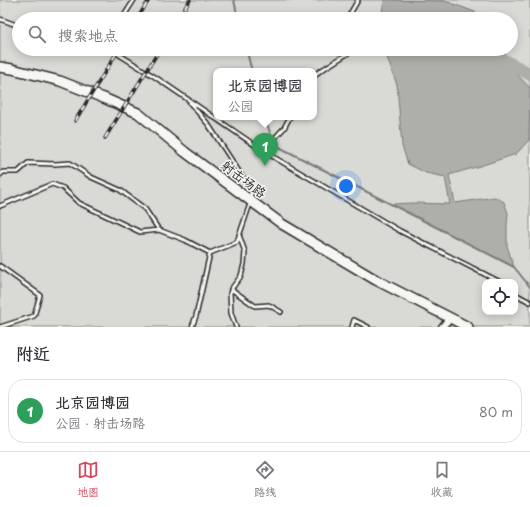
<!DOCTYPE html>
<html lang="zh">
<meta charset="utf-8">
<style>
body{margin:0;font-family:"Playpen Sans","LXGW WenKai TC",sans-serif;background:#f7f7f7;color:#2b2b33}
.controls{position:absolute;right:12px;bottom:12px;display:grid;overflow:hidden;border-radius:8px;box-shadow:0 2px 10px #0003}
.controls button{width:36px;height:36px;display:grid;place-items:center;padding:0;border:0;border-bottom:1px solid #e1e1e2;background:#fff;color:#2b2b33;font:20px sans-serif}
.you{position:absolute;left:346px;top:186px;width:14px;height:14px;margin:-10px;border:3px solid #fff;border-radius:50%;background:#1a73e8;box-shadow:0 0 0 6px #1a73e833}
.badge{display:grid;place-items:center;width:26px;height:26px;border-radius:50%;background:#d1495b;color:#fff;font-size:13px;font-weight:700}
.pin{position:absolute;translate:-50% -33px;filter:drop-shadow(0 1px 2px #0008)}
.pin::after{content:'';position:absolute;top:21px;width:14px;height:12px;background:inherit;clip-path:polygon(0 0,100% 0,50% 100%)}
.popup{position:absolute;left:213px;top:68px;width:104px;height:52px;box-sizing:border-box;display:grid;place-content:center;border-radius:8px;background:#fff;filter:drop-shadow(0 1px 3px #0005);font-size:13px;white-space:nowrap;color:#7c7c81}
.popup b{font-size:15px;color:#2b2b33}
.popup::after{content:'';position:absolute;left:50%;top:100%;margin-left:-8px;border:8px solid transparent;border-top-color:#fff}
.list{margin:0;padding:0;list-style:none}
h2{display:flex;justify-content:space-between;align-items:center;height:52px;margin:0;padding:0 16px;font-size:17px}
h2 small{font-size:13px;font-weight:400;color:#7c7c81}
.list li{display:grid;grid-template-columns:26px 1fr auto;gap:12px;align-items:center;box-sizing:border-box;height:64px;margin:0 8px 8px;padding:0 8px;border:1px solid #e1e1e2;border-radius:16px}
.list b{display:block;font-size:15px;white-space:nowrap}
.list p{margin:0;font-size:13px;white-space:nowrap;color:#7c7c81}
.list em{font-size:13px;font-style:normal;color:#7c7c81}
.icon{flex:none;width:22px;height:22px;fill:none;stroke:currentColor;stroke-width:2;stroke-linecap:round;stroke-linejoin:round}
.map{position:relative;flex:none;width:530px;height:327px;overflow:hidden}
.search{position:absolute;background:#fff;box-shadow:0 2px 10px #0003;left:12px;right:12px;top:12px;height:44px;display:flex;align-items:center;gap:10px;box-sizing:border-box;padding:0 14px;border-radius:22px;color:#7c7c81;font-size:15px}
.sheet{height:124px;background:#fff}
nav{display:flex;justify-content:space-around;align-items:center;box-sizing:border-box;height:56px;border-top:1px solid #e1e1e2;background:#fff;font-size:11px;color:#7c7c81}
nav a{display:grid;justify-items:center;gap:2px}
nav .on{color:#d1495b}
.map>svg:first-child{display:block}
.green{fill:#d9d9d5;stroke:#828280;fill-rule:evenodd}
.water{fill:#aeaeab;stroke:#7a7a78}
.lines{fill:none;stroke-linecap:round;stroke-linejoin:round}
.stream{stroke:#7a7a78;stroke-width:2}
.river{stroke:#aeaeab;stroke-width:13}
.lane-casing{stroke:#2b2b2b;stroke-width:6}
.street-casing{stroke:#2b2b2b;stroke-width:9}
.secondary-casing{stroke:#2b2b2b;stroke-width:12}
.lane{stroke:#f6f6f2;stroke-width:3}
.street{stroke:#f6f6f2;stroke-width:6}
.secondary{stroke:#f6f6f2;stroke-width:9}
.rail-casing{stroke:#2b2b2b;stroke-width:3.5}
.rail{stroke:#f6f6f2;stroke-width:2;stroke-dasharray:6;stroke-linecap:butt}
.labels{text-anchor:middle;stroke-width:3;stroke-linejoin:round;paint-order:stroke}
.street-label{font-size:13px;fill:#2b2b2b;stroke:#f6f6f2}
</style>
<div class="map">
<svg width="530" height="327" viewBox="0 0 530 327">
<rect width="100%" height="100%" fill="#f6f6f2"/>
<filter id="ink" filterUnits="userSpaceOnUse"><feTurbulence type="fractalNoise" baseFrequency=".025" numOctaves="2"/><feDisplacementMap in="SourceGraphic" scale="8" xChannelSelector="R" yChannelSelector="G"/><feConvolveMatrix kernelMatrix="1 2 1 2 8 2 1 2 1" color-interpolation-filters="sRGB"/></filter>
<g filter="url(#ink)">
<path class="green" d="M 0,0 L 530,0 L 530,327 L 0,327 ZM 19,19 L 511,19 L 511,49 L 19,49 ZM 216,71 L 314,71 L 314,117 L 216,117 ZM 485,282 L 515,282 L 515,312 L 485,312 Z"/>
<path class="water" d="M 384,0 L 445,1 L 486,16 L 488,19 L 381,19 Z
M 384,49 L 503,49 L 513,70 L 530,88 L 529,140 L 516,154 L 483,165 L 449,175 L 455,203 L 495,197 L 504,202 L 508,213 L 507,226 L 507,246 L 514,267 L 392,204 L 412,203 L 450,204 L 445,177 L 426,173 L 408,164 L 402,146 L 397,85 Z"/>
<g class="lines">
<path class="stream" d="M 234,0 L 238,19
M 246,49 L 252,71
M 265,117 L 271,136 L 279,147 L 514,267 L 530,287"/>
<path class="river" d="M 482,49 L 530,74"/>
<g class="lane-casing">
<path id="lane" d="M 0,19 L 19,26
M 122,19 L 134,0
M 347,19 L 358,0
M 81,49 L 89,49
M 110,49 L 155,77 L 265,152 L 400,231 L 500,282
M 314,77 L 317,73 L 347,54 L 346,49
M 190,103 L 208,124 L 251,190 L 251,201 L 237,242 L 210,253 L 196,316 L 192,327
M 263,151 L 284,128 L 290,117
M 0,175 L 3,172 L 18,172 L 28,163 L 55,164 L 70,163 L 91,177 L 120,190 L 145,209 L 159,230
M 0,206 L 52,184 L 63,188 L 79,203 L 140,232 L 159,230 L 185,240 L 210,253
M 0,266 L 40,295 L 34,316 L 0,327
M 231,289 L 255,306 L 269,305 L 281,312
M 515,294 L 530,302
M 236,327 L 231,313 L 230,293 L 232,288 L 241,276 L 244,264 L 245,252 L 239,235
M 352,327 L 354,320 L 368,327"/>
</g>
<g class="street-casing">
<path id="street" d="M 442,327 L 449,319"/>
</g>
<g class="secondary-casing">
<path id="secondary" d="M 0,67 L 12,69 L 60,81 L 106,99 L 138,113 L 185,152 L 282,224 L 376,280 L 468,327"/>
</g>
<use href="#lane" class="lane"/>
<use href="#street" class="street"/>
<use href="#secondary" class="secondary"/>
<g class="rail-casing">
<path id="rail" d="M 137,19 L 149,0
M 178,19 L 190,0
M 75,121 L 119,49
M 105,138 L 160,49"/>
</g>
<use href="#rail" class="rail"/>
</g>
</g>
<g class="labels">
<g class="street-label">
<text transform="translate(244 179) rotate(37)" y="5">射击场路</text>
</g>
</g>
</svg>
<div class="controls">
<button><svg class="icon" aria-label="locate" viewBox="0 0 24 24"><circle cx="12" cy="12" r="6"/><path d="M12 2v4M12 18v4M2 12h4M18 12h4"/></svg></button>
</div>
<div class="you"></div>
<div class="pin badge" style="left:265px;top:166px;background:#2e9e5b">1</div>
<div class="popup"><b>北京园博园</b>公园</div>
<div class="search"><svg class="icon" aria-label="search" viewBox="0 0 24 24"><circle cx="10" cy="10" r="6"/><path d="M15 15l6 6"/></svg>搜索地点</div>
</div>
<section class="sheet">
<h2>附近<small></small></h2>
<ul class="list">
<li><span class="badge" style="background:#2e9e5b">1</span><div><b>北京园博园</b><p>公园 · 射击场路</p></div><em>80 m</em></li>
</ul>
</section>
<nav>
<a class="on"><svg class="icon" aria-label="map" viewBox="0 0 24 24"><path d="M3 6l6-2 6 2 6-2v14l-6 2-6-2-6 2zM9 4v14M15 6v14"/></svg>地图</a>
<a><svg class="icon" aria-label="directions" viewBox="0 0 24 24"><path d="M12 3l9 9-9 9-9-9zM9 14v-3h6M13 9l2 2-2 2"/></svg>路线</a>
<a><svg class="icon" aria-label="saved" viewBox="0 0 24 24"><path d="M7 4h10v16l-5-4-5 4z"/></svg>收藏</a>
</nav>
